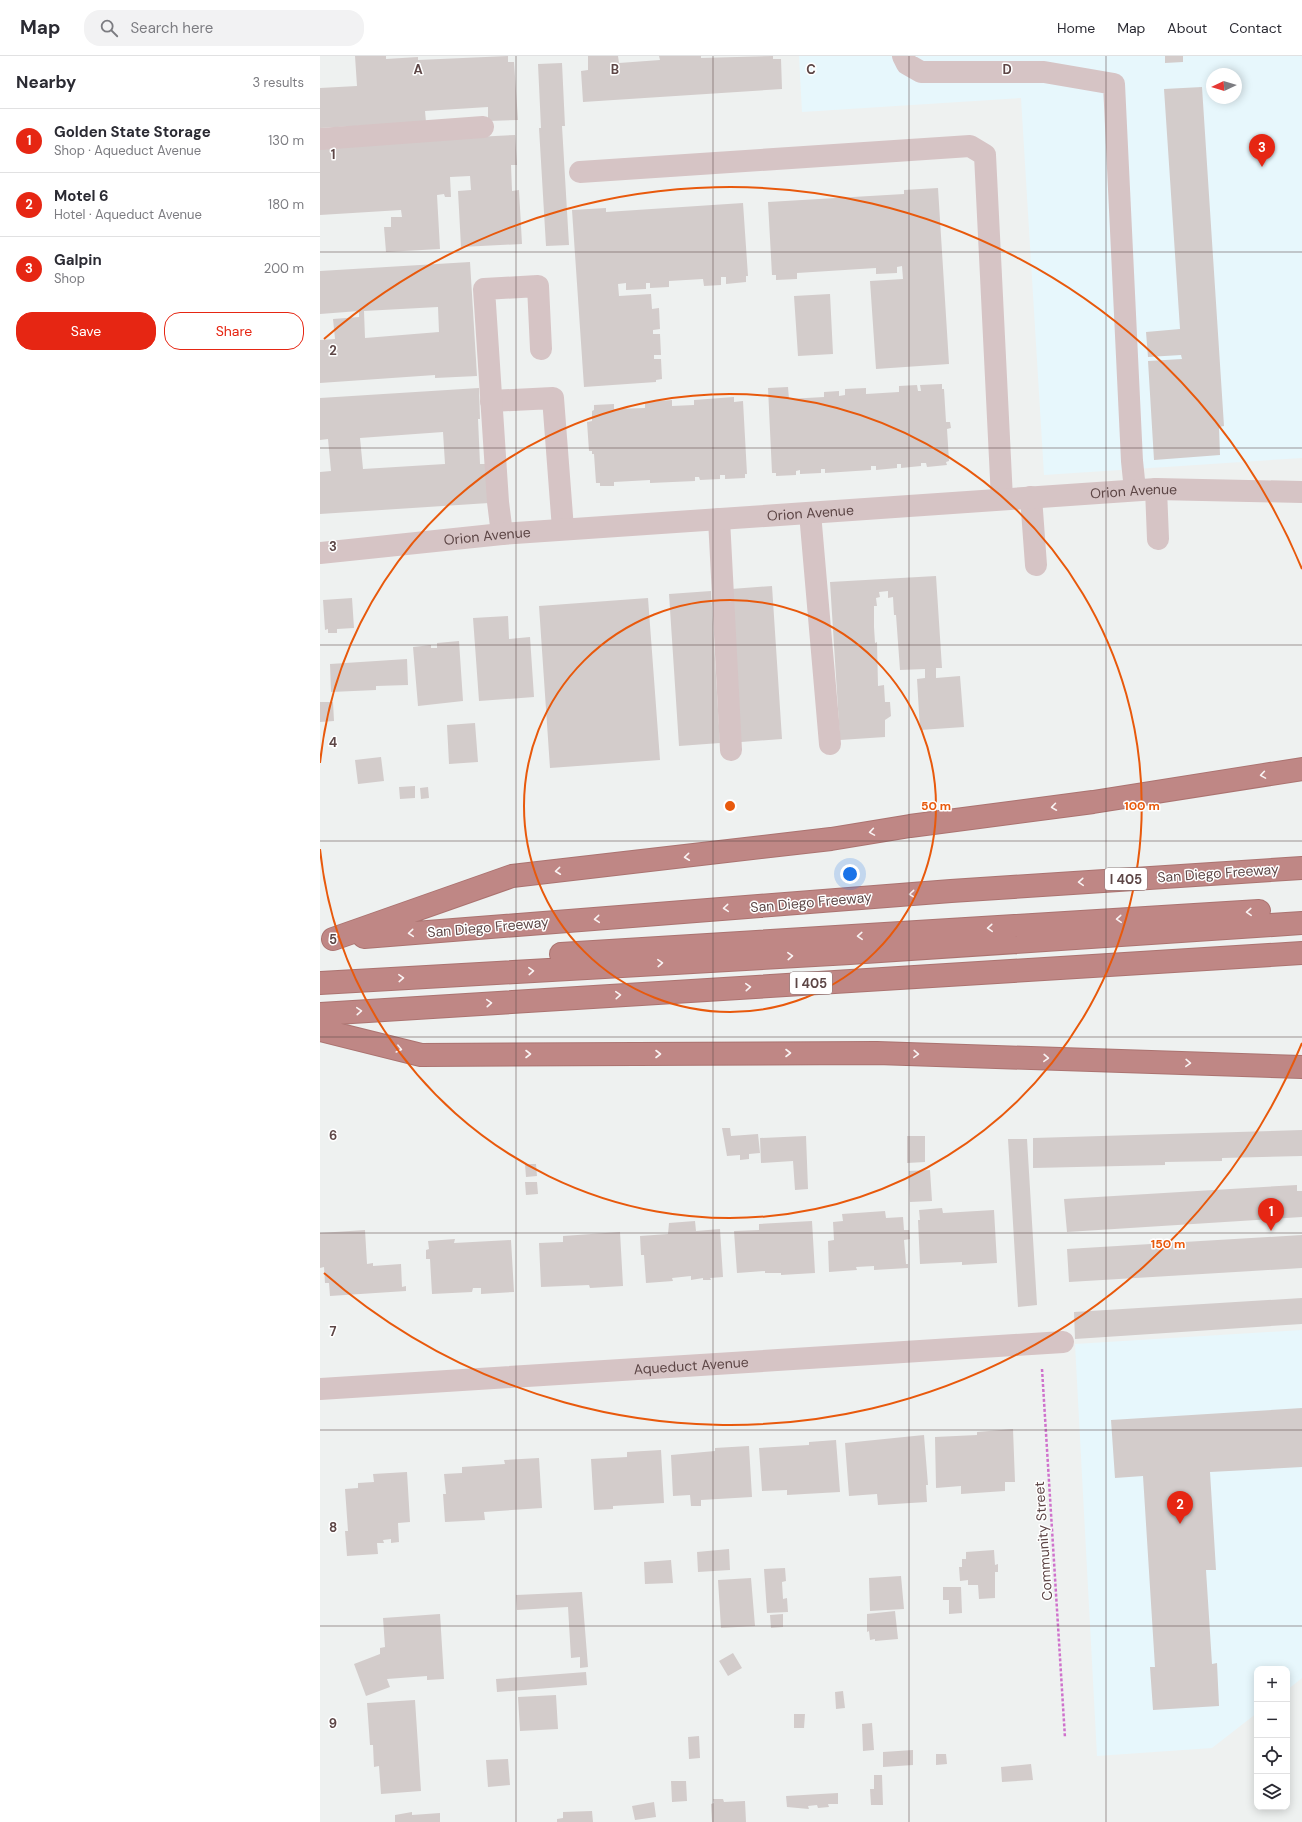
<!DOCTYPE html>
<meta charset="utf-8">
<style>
body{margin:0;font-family:"DM Sans",sans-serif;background:#f2f2f3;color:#2b2b33}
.controls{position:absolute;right:12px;bottom:12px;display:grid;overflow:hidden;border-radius:8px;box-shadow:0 2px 10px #0003}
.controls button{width:36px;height:36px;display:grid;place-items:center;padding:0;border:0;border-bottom:1px solid #e1e1e2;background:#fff;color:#2b2b33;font:20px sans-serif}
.compass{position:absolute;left:886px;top:12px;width:36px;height:36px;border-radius:50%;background:#fff;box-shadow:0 2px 10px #0003;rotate:266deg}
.you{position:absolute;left:530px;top:818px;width:14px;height:14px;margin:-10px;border:3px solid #fff;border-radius:50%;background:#1a73e8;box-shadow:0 0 0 6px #1a73e833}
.badge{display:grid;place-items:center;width:26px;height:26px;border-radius:50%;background:#e62613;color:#fff;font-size:13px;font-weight:700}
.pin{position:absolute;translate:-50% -33px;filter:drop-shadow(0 1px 2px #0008)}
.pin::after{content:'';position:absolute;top:21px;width:14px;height:12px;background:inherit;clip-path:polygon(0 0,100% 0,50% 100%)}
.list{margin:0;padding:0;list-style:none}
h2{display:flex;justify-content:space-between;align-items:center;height:52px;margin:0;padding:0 16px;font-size:17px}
h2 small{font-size:13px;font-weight:400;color:#7c7c81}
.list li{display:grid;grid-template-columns:26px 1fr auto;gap:12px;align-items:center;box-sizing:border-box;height:64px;padding:0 16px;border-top:1px solid #e1e1e2}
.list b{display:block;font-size:15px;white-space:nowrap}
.list p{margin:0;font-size:13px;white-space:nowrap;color:#7c7c81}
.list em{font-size:13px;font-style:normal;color:#7c7c81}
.actions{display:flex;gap:8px;padding:12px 16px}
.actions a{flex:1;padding:9px 0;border:1px solid #e62613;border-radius:16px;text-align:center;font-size:14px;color:#e62613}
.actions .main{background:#e62613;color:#fff}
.icon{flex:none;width:22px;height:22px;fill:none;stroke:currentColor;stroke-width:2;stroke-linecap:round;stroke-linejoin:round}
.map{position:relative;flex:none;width:982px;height:1766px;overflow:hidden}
header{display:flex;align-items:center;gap:24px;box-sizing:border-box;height:56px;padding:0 20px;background:#fff;border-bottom:1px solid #e1e1e2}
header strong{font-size:19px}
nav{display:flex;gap:22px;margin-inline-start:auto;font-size:14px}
.search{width:280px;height:36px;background:#f2f2f3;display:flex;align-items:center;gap:10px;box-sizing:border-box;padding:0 14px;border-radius:16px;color:#7c7c81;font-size:15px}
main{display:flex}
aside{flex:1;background:#fff}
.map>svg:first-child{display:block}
.commercial{fill:#e7f7fc;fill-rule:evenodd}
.building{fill:#d3cccb;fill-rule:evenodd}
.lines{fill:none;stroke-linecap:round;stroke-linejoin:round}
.highway-casing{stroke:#ab7370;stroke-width:24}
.path{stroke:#cf72cc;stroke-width:2.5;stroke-dasharray:3 2;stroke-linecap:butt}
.minor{stroke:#d6c4c5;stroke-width:22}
.highway{stroke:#bf8785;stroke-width:22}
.oneway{stroke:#f9f3f3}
.grid{fill:none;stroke:#5d4646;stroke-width:1;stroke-opacity:0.55}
.ring{fill:none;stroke:#e8590c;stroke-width:2}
.labels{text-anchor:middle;stroke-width:3;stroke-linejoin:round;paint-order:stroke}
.shield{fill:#fff;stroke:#8e7e7e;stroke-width:1}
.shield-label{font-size:13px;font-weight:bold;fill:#5d4646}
.street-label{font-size:14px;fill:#5d4646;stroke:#fff}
.grid-label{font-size:13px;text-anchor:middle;font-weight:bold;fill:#5d4646;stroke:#fff;stroke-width:3;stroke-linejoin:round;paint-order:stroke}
.centre{fill:#e8590c;stroke:#fff;stroke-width:2}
.ring-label{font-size:12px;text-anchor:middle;font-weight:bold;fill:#e8590c;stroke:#fff;stroke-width:3;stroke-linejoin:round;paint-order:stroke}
</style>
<header>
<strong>Map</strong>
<div class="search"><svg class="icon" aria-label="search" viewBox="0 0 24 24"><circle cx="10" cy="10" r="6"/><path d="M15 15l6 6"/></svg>Search here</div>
<nav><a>Home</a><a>Map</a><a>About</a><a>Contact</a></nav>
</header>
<main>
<aside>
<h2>Nearby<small>3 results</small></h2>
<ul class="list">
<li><span class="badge">1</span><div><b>Golden State Storage</b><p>Shop · Aqueduct Avenue</p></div><em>130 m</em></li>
<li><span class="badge">2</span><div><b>Motel 6</b><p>Hotel · Aqueduct Avenue</p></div><em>180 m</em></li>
<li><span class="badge">3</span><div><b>Galpin</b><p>Shop</p></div><em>200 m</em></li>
</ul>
<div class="actions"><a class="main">Save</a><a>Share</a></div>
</aside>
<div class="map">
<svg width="982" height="1766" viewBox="0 0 982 1766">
<rect width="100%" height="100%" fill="#eef1f0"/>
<path class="commercial" d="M 479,0 L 982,0 L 982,402 L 724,419 L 701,42 L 482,56 ZM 892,18 L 916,18 L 916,42 L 892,42 Z
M 982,1274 L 982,1622 L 967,1634 L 967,1613 L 937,1613 L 937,1657 L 892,1692 L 777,1700 L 755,1288 Z"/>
<path class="building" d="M 35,0 L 66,0 L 66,3 L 98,1 L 98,4 L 188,0 L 188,6 L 194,6 L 198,64 L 168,65 L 168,51 L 105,55 L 106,66 L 0,72 L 0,32 L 37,30 Z
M 268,0 L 298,0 L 299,7 L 340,4 L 339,0 L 381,0 L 381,2 L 453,0 L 453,3 L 461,3 L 462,33 L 263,46 L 261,15 L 268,14 Z
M 845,0 L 863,0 L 863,6 L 845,7 Z
M 242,7 L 245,70 L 242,70 L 249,189 L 226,190 L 219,72 L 221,72 L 218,8 Z
M 882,31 L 904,370 L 899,371 L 900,399 L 834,404 L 828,305 L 862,303 L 861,299 L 828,301 L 826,276 L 860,273 L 844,33 Z
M 195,79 L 197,109 L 191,109 L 192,135 L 199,134 L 202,188 L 141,191 L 138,135 L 151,134 L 150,120 L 130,121 L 131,141 L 125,141 L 124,138 L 117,139 L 120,193 L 66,196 L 64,171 L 71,171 L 71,161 L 82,161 L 81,154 L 0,159 L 0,89 Z
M 618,132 L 629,308 L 556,313 L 550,225 L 583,223 L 582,210 L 577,211 L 577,217 L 556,218 L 556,212 L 477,217 L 477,223 L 456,224 L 456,219 L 452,219 L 448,146 L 584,138 L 584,134 Z
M 423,147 L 428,220 L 426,220 L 426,226 L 406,228 L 406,221 L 401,221 L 401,229 L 384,230 L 383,223 L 349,225 L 349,231 L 330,232 L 330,227 L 326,227 L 326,233 L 306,234 L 306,227 L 298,228 L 299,240 L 331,238 L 332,253 L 339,252 L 340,273 L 333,274 L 333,278 L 340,278 L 341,299 L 334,299 L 334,303 L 341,303 L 342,323 L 336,324 L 336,326 L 264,331 L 252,154 L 286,152 L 286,156 Z
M 150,206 L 157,320 L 115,322 L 115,319 L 0,327 L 0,284 L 15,283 L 13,263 L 39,261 L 39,255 L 0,258 L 0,215 ZM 118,251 L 119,276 L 45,282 L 44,255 Z
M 510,238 L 513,298 L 478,300 L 474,240 Z
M 622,328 L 622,333 L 624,333 L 626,366 L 630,366 L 631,372 L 627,373 L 629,405 L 626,406 L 627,409 L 607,411 L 606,407 L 601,407 L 601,410 L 581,412 L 581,408 L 577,408 L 577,412 L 556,414 L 556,410 L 551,410 L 551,414 L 505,417 L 505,413 L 501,413 L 501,417 L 480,418 L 480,414 L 476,415 L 476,419 L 456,420 L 456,417 L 452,417 L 448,332 L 468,331 L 469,343 L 504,341 L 504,336 L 519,335 L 519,340 L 525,339 L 525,333 L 546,332 L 546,338 L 579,336 L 579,330 L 597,329 L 598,335 L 601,335 L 600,329 Z
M 159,332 L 160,363 L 158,363 L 160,408 L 166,408 L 169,447 L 0,458 L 0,416 L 11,415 L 8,383 L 0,384 L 0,342 ZM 123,376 L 125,408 L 43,413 L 40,382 Z
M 414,341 L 414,346 L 423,345 L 427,418 L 425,418 L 425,422 L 405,423 L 405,419 L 400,419 L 400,423 L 380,424 L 379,421 L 375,421 L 375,425 L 330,427 L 330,424 L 294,426 L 294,430 L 280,430 L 280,427 L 276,427 L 274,398 L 272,398 L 272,395 L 269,395 L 267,366 L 272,365 L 272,355 L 274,354 L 274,349 L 294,348 L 294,353 L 325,352 L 325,346 L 352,344 L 352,350 L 374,349 L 374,344 Z
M 616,520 L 622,612 L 616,612 L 616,622 L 640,620 L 644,671 L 600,674 L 597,623 L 605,622 L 605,613 L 580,614 L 576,559 L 574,559 L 573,541 L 568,542 L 568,535 L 559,536 L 560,541 L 556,542 L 557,550 L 554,550 L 554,571 L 555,587 L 557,586 L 558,630 L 564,629 L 565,646 L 570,646 L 571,660 L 565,664 L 565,681 L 520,684 L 510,526 Z
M 452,530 L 462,683 L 421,686 L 411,533 Z
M 391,535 L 400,687 L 359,690 L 349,538 Z
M 32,542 L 34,572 L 17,573 L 17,577 L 8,577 L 8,573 L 5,574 L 3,544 Z
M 328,542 L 340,704 L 230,712 L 219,550 Z
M 188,560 L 189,583 L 210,581 L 214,641 L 159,645 L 153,562 Z
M 139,585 L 143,645 L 98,650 L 93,591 L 111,589 L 111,592 L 117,592 L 117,587 Z
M 87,603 L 88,629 L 56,630 L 56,634 L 11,636 L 10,608 Z
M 0,646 L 13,646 L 14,665 L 0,666 Z
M 155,667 L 158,706 L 129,708 L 127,669 Z
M 61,701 L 64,725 L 38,728 L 35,704 Z
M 95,730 L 95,742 L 80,743 L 79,731 Z
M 108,731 L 109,742 L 101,743 L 100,732 Z
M 402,1072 L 410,1072 L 411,1080 L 438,1078 L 440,1097 L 429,1098 L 429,1103 L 420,1104 L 420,1099 L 407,1100 Z
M 982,1074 L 982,1100 L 902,1102 L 902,1105 L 845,1106 L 845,1109 L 713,1112 L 713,1082 Z
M 486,1080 L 488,1133 L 475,1134 L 473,1105 L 441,1107 L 440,1082 Z
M 587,1080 L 605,1080 L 605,1106 L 587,1107 Z
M 688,1083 L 707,1083 L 717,1249 L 698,1251 Z
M 205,1108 L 216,1108 L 217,1120 L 206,1121 Z
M 610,1114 L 612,1145 L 590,1146 L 589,1115 Z
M 205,1126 L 217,1126 L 218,1138 L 206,1139 Z
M 977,1129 L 977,1135 L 982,1135 L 982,1161 L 747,1176 L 744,1143 Z
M 622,1152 L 623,1157 L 674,1154 L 677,1207 L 642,1209 L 642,1206 L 600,1208 L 598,1164 L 600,1164 L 599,1154 Z
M 565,1155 L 566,1162 L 583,1161 L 584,1174 L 589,1174 L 590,1183 L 584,1184 L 586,1208 L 588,1208 L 588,1212 L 554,1214 L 554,1210 L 536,1211 L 537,1214 L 509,1216 L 508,1185 L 514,1184 L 513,1166 L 523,1165 L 522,1158 Z
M 375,1165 L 376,1175 L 400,1173 L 403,1221 L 390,1222 L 391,1224 L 383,1224 L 383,1222 L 371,1224 L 371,1220 L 352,1222 L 353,1225 L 326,1227 L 324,1199 L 321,1199 L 320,1180 L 348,1178 L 349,1167 Z
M 492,1165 L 495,1217 L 461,1219 L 461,1217 L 445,1217 L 445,1215 L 417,1217 L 414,1175 L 439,1174 L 439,1168 Z
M 45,1174 L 47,1208 L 53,1207 L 53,1210 L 81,1208 L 82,1231 L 86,1230 L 86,1235 L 10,1240 L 9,1227 L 5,1227 L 4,1211 L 0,1212 L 0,1177 Z
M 300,1176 L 303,1230 L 270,1232 L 269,1229 L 221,1231 L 219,1187 L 243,1186 L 243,1180 Z
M 982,1179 L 982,1212 L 749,1226 L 747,1193 Z
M 135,1183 L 134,1187 L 191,1184 L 194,1236 L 161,1238 L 161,1232 L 153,1232 L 152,1236 L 112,1238 L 110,1203 L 106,1203 L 106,1194 L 109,1193 L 108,1185 Z
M 982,1242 L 982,1268 L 755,1283 L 754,1256 Z
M 982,1352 L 982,1411 L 890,1416 L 896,1514 L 886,1514 L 892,1608 L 897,1607 L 899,1650 L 833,1654 L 830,1611 L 835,1611 L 823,1420 L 795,1422 L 791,1364 Z
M 693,1373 L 695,1426 L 685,1426 L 685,1435 L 641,1438 L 641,1430 L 616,1432 L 615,1381 L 657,1379 L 657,1376 Z
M 604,1379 L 608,1429 L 606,1429 L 607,1446 L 558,1449 L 557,1438 L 529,1440 L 525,1387 Z
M 516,1384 L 520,1436 L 467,1439 L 467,1434 L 442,1435 L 439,1392 L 489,1389 L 489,1386 Z
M 429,1390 L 432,1441 L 381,1444 L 381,1450 L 371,1450 L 370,1439 L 353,1440 L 351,1399 L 395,1395 L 395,1392 Z
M 341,1394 L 344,1447 L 293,1450 L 293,1453 L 274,1454 L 271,1403 L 307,1401 L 307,1396 Z
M 219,1402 L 222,1452 L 164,1456 L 165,1464 L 125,1466 L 123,1438 L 126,1438 L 124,1418 L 142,1417 L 142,1411 L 185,1408 L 184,1404 Z
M 87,1416 L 90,1466 L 78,1467 L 79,1486 L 71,1487 L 71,1483 L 63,1484 L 64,1487 L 57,1487 L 58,1498 L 27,1500 L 25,1475 L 28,1475 L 25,1433 L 38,1432 L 38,1427 L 54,1426 L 53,1418 Z
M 409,1493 L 410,1514 L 378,1516 L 377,1496 Z
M 674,1494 L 675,1509 L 678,1508 L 678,1516 L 675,1516 L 675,1542 L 659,1543 L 658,1529 L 648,1529 L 648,1524 L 640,1525 L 639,1511 L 642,1511 L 642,1503 L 646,1503 L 646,1496 Z
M 351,1504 L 353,1527 L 325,1528 L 324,1506 Z
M 465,1512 L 466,1525 L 462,1526 L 463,1543 L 467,1542 L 468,1556 L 447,1557 L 444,1513 Z
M 581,1520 L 584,1553 L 550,1555 L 549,1522 Z
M 431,1522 L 435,1570 L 401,1572 L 398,1524 Z
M 623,1531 L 641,1531 L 642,1557 L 629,1558 L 629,1544 L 623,1544 Z
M 262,1536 L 268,1611 L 260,1612 L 260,1601 L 251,1602 L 248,1551 L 197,1554 L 196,1539 Z
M 575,1555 L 578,1583 L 555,1585 L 555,1583 L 550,1584 L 549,1575 L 547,1576 L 547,1558 Z
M 120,1558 L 124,1623 L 107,1624 L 107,1620 L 67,1623 L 70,1631 L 46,1640 L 34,1608 L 60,1598 L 60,1592 L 65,1591 L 63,1562 Z
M 463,1558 L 463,1571 L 451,1572 L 450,1559 Z
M 413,1597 L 422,1612 L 408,1620 L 399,1605 Z
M 266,1616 L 267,1629 L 177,1636 L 176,1623 Z
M 523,1635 L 525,1652 L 516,1653 L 515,1636 Z
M 236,1639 L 238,1673 L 200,1675 L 198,1641 Z
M 95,1644 L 101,1735 L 61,1738 L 59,1710 L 54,1711 L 53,1689 L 50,1689 L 47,1647 Z
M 474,1658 L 485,1658 L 484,1672 L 474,1672 Z
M 552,1667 L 554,1694 L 543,1695 L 542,1668 Z
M 379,1680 L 380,1702 L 369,1703 L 368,1681 Z
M 593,1694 L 593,1709 L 563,1711 L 563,1696 Z
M 616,1698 L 626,1698 L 627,1708 L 616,1709 Z
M 188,1703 L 190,1729 L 168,1731 L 166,1704 Z
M 711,1708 L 713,1724 L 682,1726 L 681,1711 Z
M 554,1719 L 562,1719 L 563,1749 L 551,1749 L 550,1733 L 554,1733 Z
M 351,1725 L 366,1725 L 367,1745 L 352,1746 Z
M 518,1737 L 518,1748 L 508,1748 L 509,1751 L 498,1752 L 497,1749 L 488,1750 L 489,1753 L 467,1751 L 466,1740 Z
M 393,1743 L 403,1743 L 404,1746 L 425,1745 L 426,1766 L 392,1766 L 391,1748 L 394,1747 Z
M 334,1746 L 336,1761 L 315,1764 L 312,1750 Z
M 272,1755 L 273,1766 L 237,1766 L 237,1763 L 243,1762 L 243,1756 Z
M 92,1756 L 92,1759 L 120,1757 L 120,1766 L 75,1766 L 75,1759 Z"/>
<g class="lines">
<g class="highway-casing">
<path id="highway" d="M 44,881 L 631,835 L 982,812
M 13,883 L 192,820 L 511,783 L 590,770 L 773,746 L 982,713
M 241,898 L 939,855
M 0,927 L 530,897 L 982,867
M 0,958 L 982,897
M 0,974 L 101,999 L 557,997 L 982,1011"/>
</g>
<path class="path" d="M 722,1313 L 745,1682"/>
<g class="minor">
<path d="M 583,0 L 587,8 L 601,16 L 724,16 L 794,28 L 812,405 L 815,434"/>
<path d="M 0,83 L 163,71"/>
<path d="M 260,116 L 650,90 L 665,99 L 682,443"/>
<path d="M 171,345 L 233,342 L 243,473"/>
<path d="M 836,433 L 838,483"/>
<path d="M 711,441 L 716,509"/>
<path d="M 490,457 L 510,688"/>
<path d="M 399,463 L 411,694"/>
<path d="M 182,478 L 178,446 L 164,233 L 218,230 L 221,293"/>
<path id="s1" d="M 0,497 L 182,478 L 836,433 L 982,436"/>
<path id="s2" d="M 0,1333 L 743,1286"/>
</g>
<use href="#highway" class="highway"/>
</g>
<defs><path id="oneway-chevron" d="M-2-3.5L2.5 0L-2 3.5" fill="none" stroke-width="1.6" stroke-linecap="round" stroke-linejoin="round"/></defs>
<g class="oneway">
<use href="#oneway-chevron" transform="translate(943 719) rotate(171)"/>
<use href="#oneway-chevron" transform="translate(734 751) rotate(172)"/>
<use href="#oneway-chevron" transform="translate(552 776) rotate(171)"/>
<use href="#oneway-chevron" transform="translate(367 801) rotate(174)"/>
<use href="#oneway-chevron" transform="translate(238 815) rotate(174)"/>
<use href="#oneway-chevron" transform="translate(761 826) rotate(176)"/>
<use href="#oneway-chevron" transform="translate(592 838) rotate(175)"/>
<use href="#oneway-chevron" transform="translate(406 852) rotate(175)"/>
<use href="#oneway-chevron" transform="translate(929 856) rotate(177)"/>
<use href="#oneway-chevron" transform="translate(277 863) rotate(175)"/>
<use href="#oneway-chevron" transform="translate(799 863) rotate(176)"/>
<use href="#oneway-chevron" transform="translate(670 872) rotate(176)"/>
<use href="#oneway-chevron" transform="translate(91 877) rotate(175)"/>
<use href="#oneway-chevron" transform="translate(540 880) rotate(177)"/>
<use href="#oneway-chevron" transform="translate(470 900) rotate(-3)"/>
<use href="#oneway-chevron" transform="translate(340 907) rotate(-3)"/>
<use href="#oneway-chevron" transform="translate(211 915) rotate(-3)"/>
<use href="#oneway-chevron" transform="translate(81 922) rotate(-3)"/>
<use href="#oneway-chevron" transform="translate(428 931) rotate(-4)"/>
<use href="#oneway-chevron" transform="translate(298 939) rotate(-4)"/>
<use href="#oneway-chevron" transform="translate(169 947) rotate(-4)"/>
<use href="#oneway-chevron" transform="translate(39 955) rotate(-4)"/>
<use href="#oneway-chevron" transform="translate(79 993) rotate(14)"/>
<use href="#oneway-chevron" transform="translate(468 997)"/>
<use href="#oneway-chevron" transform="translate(208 998)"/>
<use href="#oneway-chevron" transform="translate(338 998)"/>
<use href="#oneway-chevron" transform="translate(596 998) rotate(2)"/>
<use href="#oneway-chevron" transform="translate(726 1002) rotate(2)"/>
<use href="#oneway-chevron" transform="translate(868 1007) rotate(2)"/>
</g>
<path class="grid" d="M 196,0 L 196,1766M 393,0 L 393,1766M 589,0 L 589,1766M 786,0 L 786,1766M 0,196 L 982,196M 0,392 L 982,392M 0,589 L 982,589M 0,785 L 982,785M 0,981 L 982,981M 0,1177 L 982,1177M 0,1374 L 982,1374M 0,1570 L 982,1570"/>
<g class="ring">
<circle cx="410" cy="750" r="206"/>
<path d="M0 707A412 412 0 1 1 0 793"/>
<path d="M982 987A619 619 0 0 1 4 1217M4 283A619 619 0 0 1 982 513"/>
</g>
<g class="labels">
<g class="shield">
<rect x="785" y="812" width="42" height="22" rx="3"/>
<rect x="470" y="916" width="42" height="22" rx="3"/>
</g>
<g class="shield-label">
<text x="806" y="828">I 405</text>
<text x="491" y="932">I 405</text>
</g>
<g class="street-label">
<text dy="5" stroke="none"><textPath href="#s1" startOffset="816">Orion Avenue</textPath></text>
<text dy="5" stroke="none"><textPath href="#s1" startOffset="492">Orion Avenue</textPath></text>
<text dy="5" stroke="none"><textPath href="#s1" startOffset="168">Orion Avenue</textPath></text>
<text transform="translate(898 817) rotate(-4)" y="5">San Diego Freeway</text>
<text transform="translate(491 846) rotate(-5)" y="5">San Diego Freeway</text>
<text transform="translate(168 871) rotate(-5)" y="5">San Diego Freeway</text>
<text dy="5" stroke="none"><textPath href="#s2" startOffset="372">Aqueduct Avenue</textPath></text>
<text transform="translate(723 1485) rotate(-94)" y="5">Community Street</text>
</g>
</g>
<g class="grid-label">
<text x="98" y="18">A</text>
<text x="295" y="18">B</text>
<text x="491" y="18">C</text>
<text x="687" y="18">D</text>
<text x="13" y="103">1</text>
<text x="13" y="299">2</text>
<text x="13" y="495">3</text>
<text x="13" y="691">4</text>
<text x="13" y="888">5</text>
<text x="13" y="1084">6</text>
<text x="13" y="1280">7</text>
<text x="13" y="1476">8</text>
<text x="13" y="1672">9</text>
</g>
<circle cx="410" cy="750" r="6" class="centre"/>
<g class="ring-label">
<text x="616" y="754">50 m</text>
<text x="822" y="754">100 m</text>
<text x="848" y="1192">150 m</text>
</g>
</svg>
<div class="controls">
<button>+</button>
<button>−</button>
<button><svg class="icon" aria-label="locate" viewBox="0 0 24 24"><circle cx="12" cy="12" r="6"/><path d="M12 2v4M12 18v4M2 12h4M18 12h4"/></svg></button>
<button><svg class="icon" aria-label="layers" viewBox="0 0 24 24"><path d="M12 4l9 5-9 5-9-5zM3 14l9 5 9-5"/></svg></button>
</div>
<svg class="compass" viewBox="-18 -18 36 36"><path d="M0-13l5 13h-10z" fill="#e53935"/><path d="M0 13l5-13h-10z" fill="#7c7c81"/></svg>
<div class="you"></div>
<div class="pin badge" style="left:951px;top:1175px">1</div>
<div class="pin badge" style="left:860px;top:1468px">2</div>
<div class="pin badge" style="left:942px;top:111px">3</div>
</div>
</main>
